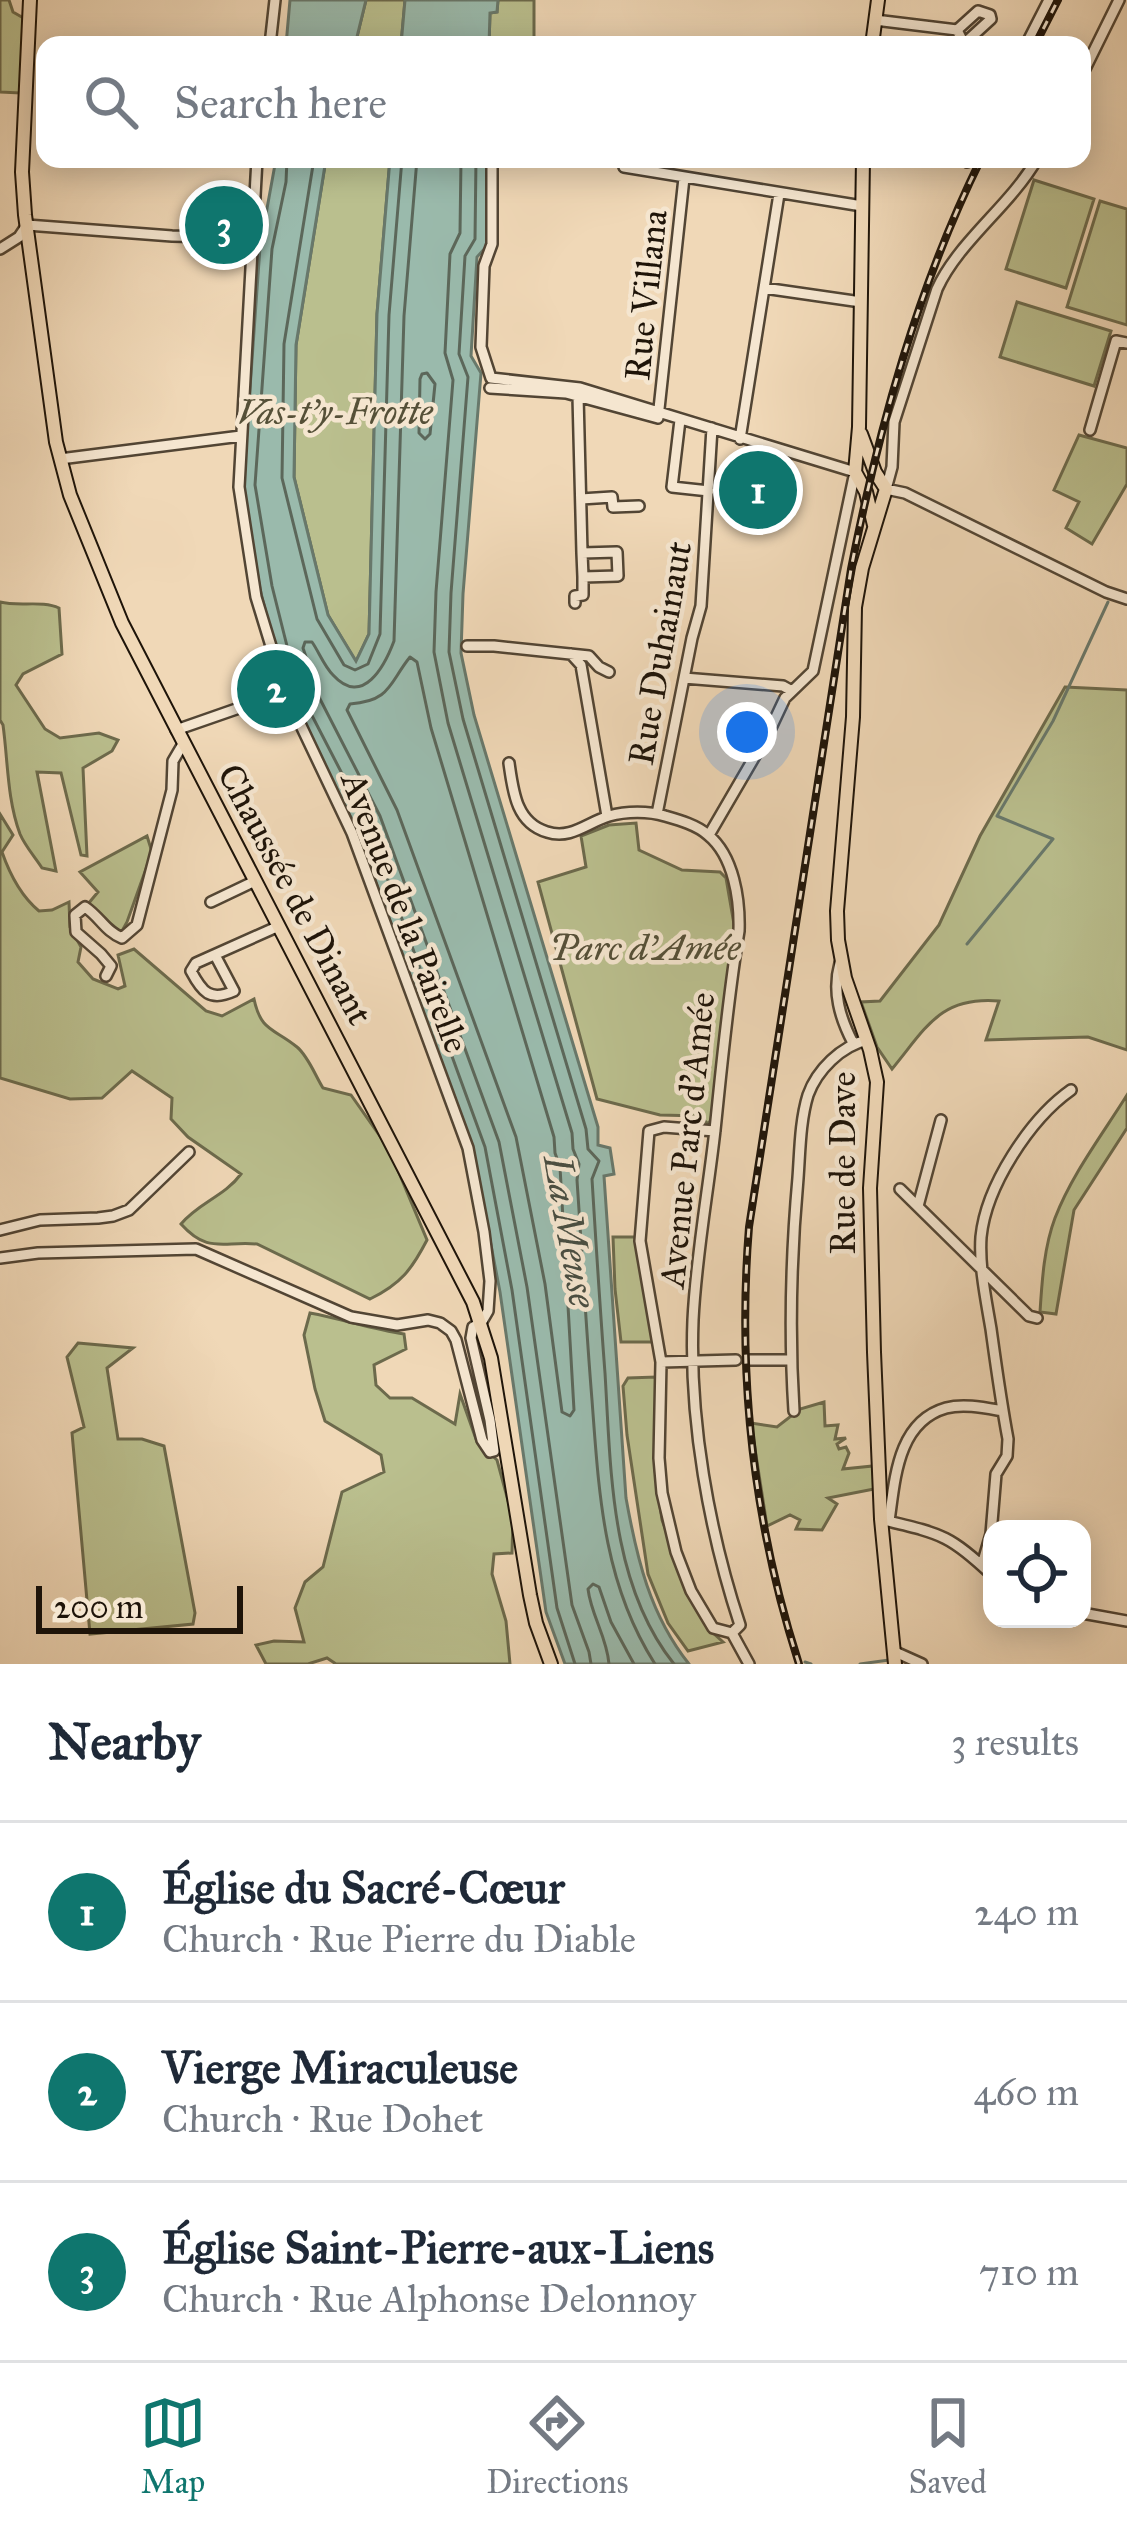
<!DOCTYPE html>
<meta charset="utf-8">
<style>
body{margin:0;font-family:"IM FELL Great Primer",serif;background:#f6f6f7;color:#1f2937}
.controls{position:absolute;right:36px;bottom:36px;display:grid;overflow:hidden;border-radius:24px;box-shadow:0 6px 30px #0003}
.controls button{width:108px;height:108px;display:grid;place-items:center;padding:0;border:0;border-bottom:3px solid #e0e1e3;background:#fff;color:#1f2937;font:60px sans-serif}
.scale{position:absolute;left:36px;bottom:30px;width:207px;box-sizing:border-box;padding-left:12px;border:6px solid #1e1409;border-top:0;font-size:33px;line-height:42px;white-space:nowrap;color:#1e1409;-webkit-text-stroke:9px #f5e6d0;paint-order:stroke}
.you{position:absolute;left:747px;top:732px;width:42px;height:42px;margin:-30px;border:9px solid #fff;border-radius:50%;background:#1a73e8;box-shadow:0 0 0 18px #1a73e833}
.badge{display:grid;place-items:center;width:78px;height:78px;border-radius:50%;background:#0f766e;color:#fff;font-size:39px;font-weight:700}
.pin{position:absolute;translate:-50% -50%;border:6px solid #fff;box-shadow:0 3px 12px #0006}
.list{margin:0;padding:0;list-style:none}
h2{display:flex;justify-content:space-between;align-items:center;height:156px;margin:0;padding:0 48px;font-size:51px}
h2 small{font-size:39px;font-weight:400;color:#747a83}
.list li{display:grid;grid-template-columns:78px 1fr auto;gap:36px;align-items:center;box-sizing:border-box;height:180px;padding:0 48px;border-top:3px solid #e0e1e3}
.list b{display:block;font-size:45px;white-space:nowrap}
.list p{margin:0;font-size:39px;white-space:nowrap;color:#747a83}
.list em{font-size:39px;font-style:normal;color:#747a83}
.icon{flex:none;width:66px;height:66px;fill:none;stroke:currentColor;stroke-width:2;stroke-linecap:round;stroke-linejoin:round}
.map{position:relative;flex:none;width:1127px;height:1664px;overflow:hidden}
.search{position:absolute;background:#fff;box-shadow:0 6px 30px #0003;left:36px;right:36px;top:36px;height:132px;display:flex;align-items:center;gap:30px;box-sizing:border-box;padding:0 42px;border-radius:24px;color:#747a83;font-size:45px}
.sheet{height:696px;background:#fff}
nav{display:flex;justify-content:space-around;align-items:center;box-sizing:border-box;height:168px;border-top:3px solid #e0e1e3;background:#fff;font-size:33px;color:#747a83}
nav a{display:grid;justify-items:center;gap:6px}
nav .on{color:#0f766e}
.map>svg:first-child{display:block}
.green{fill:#babf8e;stroke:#6c6a4c;stroke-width:3}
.water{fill:#9abaac;stroke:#68786b;stroke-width:3}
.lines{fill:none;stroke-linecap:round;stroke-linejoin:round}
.shore{stroke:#5c675a;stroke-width:3}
.stream{stroke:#68786b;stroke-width:3}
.minor-casing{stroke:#524534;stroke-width:14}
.major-casing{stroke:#1e1409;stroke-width:16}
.minor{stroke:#f5e6d0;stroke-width:9}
.major{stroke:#f0d8b7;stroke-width:12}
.rail-casing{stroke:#1e1409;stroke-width:8}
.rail{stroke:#f5e6d0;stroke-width:3;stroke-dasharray:9;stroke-linecap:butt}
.labels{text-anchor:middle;stroke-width:9;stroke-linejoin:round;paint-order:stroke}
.street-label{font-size:36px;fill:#1e1409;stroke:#f5e6d0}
.park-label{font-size:36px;font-style:italic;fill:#555038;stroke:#f5e6d0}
.water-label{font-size:39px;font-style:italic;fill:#494e42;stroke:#f5e6d0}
</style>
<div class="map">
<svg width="1127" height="1664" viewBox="0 0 1127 1664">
<rect width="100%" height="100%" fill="#f0d8b7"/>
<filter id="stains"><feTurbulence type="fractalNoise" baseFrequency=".00167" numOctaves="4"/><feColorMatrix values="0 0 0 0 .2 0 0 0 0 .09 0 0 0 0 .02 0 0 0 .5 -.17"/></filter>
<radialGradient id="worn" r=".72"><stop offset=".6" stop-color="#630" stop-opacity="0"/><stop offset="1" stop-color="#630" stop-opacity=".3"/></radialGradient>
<path class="green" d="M 0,0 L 9,0 L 13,12 L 27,20 L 20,93 L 0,92 Z
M 366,0 L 405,0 L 401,45 L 355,45 Z
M 498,0 L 534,0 L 534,45 L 489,45 L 490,13 L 497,12 Z
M 326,159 L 390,159 L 377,314 L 369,634 L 356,662 L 328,615 L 294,477 L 296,345 Z
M 1034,180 L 1094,199 L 1066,288 L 1006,269 Z
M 1100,201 L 1127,209 L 1127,325 L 1067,307 Z
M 1017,302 L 1111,331 L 1094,386 L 1000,357 Z
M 1079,435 L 1127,448 L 1127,484 L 1092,544 L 1066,528 L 1079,502 L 1054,490 Z
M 0,602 C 19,607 42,600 59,608 L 62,654 L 23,674 L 16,685 L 45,729 L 60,738 L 99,733 L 118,740 L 112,751 L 83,768 L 87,856 L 81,855 L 61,773 L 37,772 L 56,871 L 42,868 C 35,857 25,846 20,834 C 7,799 8,761 3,725 L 0,720 Z
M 1065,687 L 1127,690 L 1127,1050 L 1088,1037 L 986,1040 L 999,1001 C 940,996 926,1028 892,1069 L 877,1047 L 861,1002 L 880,1001 L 939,925 L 980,836 Z
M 0,814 L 13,835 L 2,852 C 10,875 21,896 39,911 L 52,910 L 69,902 L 70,927 L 81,947 L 78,962 L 93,979 L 118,989 L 125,986 L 118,955 L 134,949 L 206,1011 L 222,1016 L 254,999 C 261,1032 274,1028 297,1047 C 308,1056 315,1075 323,1088 L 351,1095 L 389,1149 L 427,1240 C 412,1269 401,1284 370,1299 L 257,1244 C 222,1241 208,1254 181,1224 C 198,1203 225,1196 241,1174 L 188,1137 L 171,1119 L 172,1098 L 132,1071 L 102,1098 L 70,1099 L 0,1078 Z
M 636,823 L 639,850 L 682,870 L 720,872 L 726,878 L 735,930 L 711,1120 L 708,1124 L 700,1116 L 660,1115 L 597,1099 L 538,882 L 586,867 L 581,836 L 609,825 Z
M 147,836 L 152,852 L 127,922 L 122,931 C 105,930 104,914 88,904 L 98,892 L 80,872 Z
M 1127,1095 L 1127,1128 L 1074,1210 L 1056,1314 L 1040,1312 C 1042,1281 1044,1247 1055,1218 C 1072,1174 1102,1135 1127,1095 Z
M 613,1237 L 635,1237 L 655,1342 L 621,1342 L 615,1289 Z
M 310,1313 C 342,1319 372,1329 404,1334 L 406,1349 L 374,1365 L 376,1385 L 390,1398 L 412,1398 L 455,1424 L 460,1394 L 477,1442 L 497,1460 L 513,1519 L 512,1553 L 494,1554 L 492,1574 L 506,1621 L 510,1664 L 336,1664 L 327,1658 L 308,1664 L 266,1664 L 256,1645 L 274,1641 L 304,1642 L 295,1608 L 305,1582 L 323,1567 L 342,1492 L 384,1472 L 381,1455 L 325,1421 L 315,1389 L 304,1335 Z
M 78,1343 L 133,1348 L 107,1368 L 118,1439 L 142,1439 L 164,1446 L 195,1613 L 193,1624 L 90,1634 L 72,1433 L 84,1427 L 67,1357 Z
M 656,1377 L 655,1470 L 662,1520 L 690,1595 L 711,1631 L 723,1642 L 688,1651 L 668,1623 L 648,1574 L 627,1435 L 623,1386 L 628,1378 Z
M 824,1402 L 825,1426 L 838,1425 L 835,1439 L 846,1438 L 837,1444 L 839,1449 L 846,1447 L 849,1453 L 843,1469 L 873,1466 L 874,1489 L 828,1498 L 837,1504 L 822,1530 L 796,1529 L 800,1520 L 790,1515 L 767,1526 L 751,1423 L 777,1427 L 800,1409 Z"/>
<path class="water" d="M 290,0 L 366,0 L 355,45 L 286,45 Z
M 405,0 L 498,0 L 497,12 L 490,13 L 489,45 L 401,45 Z
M 276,159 L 326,159 L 296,345 L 294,477 L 328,615 L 356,661 L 369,634 L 377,314 L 390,159 L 488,159 L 487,246 L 477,257 L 471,356 L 481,373 L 463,594 L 461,653 L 474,715 L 598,1127 L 598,1145 L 610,1148 L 614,1174 L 604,1176 L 626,1498 C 637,1559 650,1615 689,1664 L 565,1664 L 546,1612 L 500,1292 L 473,1151 L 355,825 L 295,710 L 279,665 L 260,589 L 243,487 L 260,247 Z"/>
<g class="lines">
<path class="shore" d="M 287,159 L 286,182 L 272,249 L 255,485 L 272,586 L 291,662 L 306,704 L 366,820 L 485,1147 L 512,1290 L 557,1608 L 575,1664
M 314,159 L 284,344 L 282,478 L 317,619 L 344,665 L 355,670 L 368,664 L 380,634 L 389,315 L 402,159
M 417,159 L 404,316 L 394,641 C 385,665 363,708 333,675 C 324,666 319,652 312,642 L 305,642 L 303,648 L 320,699 L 380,816 L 499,1142 L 527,1287 L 572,1605 L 589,1652 L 591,1664
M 461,159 L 460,233 L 450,254 L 445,353 L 453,380 L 436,592 L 434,652 L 448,723 L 572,1133 L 573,1149 L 579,1164 L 577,1180 C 582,1253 586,1327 592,1400 C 599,1493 603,1583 655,1664
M 476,159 L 475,239 L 465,256 L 459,354 L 468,377 L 451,593 L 449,652 L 463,719 L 586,1129 L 588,1149 L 599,1161 L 592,1179 C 596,1244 600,1308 605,1373 C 611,1470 610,1584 674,1664
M 427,373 L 435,384 L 430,434 L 425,439 L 419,433 L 420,379 L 422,374 Z
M 410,657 L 417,662 L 431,728 L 554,1137 L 555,1153 L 560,1167 L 574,1410 L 570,1416 L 562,1412 L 545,1284 L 516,1137 L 397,810 L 347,710 L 350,704 C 391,701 389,683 410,657 Z
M 609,1664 C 607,1637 591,1615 588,1589 L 593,1584 L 599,1587 L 611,1622 L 634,1664"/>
<path class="stream" d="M 967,944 L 1053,839 L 997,816 L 1053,721 L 1108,602
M 805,1662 L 811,1664
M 860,1664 L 889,1660"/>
<g class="minor-casing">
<path id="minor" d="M 875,20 L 957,30 L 962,40 L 967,41 L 991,19 L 990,15 L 978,11 L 957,30
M 270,45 L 275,0
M 1026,45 L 1049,0
M 1082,75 L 1119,0
M 492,159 L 492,244 L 484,266 L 481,347 L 491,378 L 580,388 L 855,472 L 813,671 L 785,698 L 769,732 L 709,835
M 1037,159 C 1010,206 959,241 937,289 L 894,422 L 892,467 L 886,489 L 905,493 L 1106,592 L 1127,599
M 967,162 L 968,159
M 624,167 L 862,206
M 0,249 L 19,237 L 27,225 L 172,236 L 254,238
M 764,288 L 861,302
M 490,388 L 566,393 L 658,418 L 684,178
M 579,394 L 578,396 L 582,553 L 583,577 L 618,576 L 617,552 L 582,553
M 680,420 L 672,487 L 709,491
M 1090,430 L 1116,341 L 1127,343
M 740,439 L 779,194
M 60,459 L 241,436
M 581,499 L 612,497 L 613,507 L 639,506
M 575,603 L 575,596 L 583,595 L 583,577
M 467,646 L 494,646 L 589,656 L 599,667 L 609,672
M 571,654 L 581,665 L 607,816
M 684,678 L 783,686 L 792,691
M 176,730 L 285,692
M 509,763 C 513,791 516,823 547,832 C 571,840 588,822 609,816 C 626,811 649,811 665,816 C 679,820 697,825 708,835 C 734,856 740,900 739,931 C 728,997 722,1063 715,1130 C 708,1193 696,1256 693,1320 C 689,1420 709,1531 740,1625 L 732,1633
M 657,814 L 692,638 L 701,606 L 712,428
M 211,902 L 255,881
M 215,955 L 234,991 C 210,1002 202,992 191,971 L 196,963 L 279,926
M 840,963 C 832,992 840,1018 853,1043
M 106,976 L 111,966 L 101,954 L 76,932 L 75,915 L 85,907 C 100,917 105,931 122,938 L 137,925 L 172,790 L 173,761 L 183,744
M 715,1131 L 664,1127 L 649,1131 L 640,1241 L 661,1362 L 659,1458 L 662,1493 L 676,1552 L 691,1591 L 713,1628 L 732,1633
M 900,1189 L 1029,1316 L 1037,1318
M 918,1206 L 941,1120
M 0,1230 L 40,1220 L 98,1218 L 113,1216 L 129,1210 L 189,1152
M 0,1258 L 38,1253 L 196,1249 L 351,1317 L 397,1325 L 428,1320 L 440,1323 L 451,1331 L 456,1340 L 482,1440 L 490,1452 L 494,1451 L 490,1420 L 471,1338 L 473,1327 L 481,1323 L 488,1311 L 490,1281 L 484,1232 L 468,1148 L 352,833 L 285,692 L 256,597 L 239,487 L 257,159
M 748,1360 L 791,1360
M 661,1362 L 736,1360
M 794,1411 C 789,1333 791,1256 798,1178 C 800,1151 800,1121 808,1095 C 817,1070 841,1046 867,1040
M 888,1521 C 942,1534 951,1536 992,1575
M 889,1521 C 895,1480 897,1422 946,1408 C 964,1403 986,1408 1003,1411
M 982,1565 L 991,1534 L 996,1474 L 1007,1456 L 1008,1439 C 1001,1402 996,1365 991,1329 C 986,1299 979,1267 981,1237 C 986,1186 1030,1119 1071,1090
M 1082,1613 L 1127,1621
M 732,1633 L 749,1664
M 893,1651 L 922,1664"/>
</g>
<g class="major-casing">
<path id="major" d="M 30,0 L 22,172 L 25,215 L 56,442 L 70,495 L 122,623 L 473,1302 L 491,1358 L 530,1595 L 536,1623 L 551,1664
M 872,45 L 878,0
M 863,159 L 859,427 L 855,472 L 866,492 L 874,525
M 861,434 L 875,472 L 886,489
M 886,489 L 862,568 L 855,607 L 853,717 L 837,911 L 838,940 L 845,978 L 870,1050 L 877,1082 L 870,1188 L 874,1352 L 881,1519 L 895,1664"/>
</g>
<use href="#minor" class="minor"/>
<use href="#major" class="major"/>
<g class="rail-casing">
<path id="rail" d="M 1035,45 L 1058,0
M 799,1664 C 753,1521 737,1377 749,1227 L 851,569 C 879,427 917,289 981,159"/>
</g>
<use href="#rail" class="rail"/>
</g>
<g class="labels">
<g class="street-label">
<text transform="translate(645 295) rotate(-84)" y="13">Rue Villana</text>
<text transform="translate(659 653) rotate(-80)" y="13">Rue Duhainaut</text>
<text transform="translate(296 894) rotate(62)" y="13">Chaussée de Dinant</text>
<text transform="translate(406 912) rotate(69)" y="13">Avenue de la Pairelle</text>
<text transform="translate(686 1140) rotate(-84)" y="13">Avenue Parc d'Amée</text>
<text transform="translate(842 1163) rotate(-90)" y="13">Rue de Dave</text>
</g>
<g class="park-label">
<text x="335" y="424">Vas-t'y-Frotte</text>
<text x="645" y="960">Parc d'Amée</text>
</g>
<g class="water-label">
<text transform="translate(571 1231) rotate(80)" y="14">La Meuse</text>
</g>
</g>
<rect width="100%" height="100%" filter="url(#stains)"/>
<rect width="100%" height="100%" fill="url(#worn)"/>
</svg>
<div class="controls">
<button><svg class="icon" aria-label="locate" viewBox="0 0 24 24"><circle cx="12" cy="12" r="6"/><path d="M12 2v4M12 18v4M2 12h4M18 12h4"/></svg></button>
</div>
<div class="scale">200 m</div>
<div class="you"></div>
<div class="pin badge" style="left:758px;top:490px">1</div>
<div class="pin badge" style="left:276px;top:689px">2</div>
<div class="pin badge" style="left:224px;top:225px">3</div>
<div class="search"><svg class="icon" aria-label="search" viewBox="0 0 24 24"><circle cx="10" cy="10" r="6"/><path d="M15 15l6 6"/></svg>Search here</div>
</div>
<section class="sheet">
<h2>Nearby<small>3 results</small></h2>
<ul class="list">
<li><span class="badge">1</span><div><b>Église du Sacré-Cœur</b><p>Church · Rue Pierre du Diable</p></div><em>240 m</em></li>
<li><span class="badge">2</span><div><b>Vierge Miraculeuse</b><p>Church · Rue Dohet</p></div><em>460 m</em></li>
<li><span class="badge">3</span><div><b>Église Saint-Pierre-aux-Liens</b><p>Church · Rue Alphonse Delonnoy</p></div><em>710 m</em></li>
</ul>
</section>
<nav>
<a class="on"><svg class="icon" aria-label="map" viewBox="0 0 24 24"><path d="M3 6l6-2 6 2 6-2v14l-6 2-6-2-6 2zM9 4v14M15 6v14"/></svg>Map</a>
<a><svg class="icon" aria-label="directions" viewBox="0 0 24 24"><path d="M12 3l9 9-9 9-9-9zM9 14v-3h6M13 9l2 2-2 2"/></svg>Directions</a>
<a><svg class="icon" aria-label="saved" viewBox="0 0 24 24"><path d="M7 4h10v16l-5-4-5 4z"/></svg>Saved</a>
</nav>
